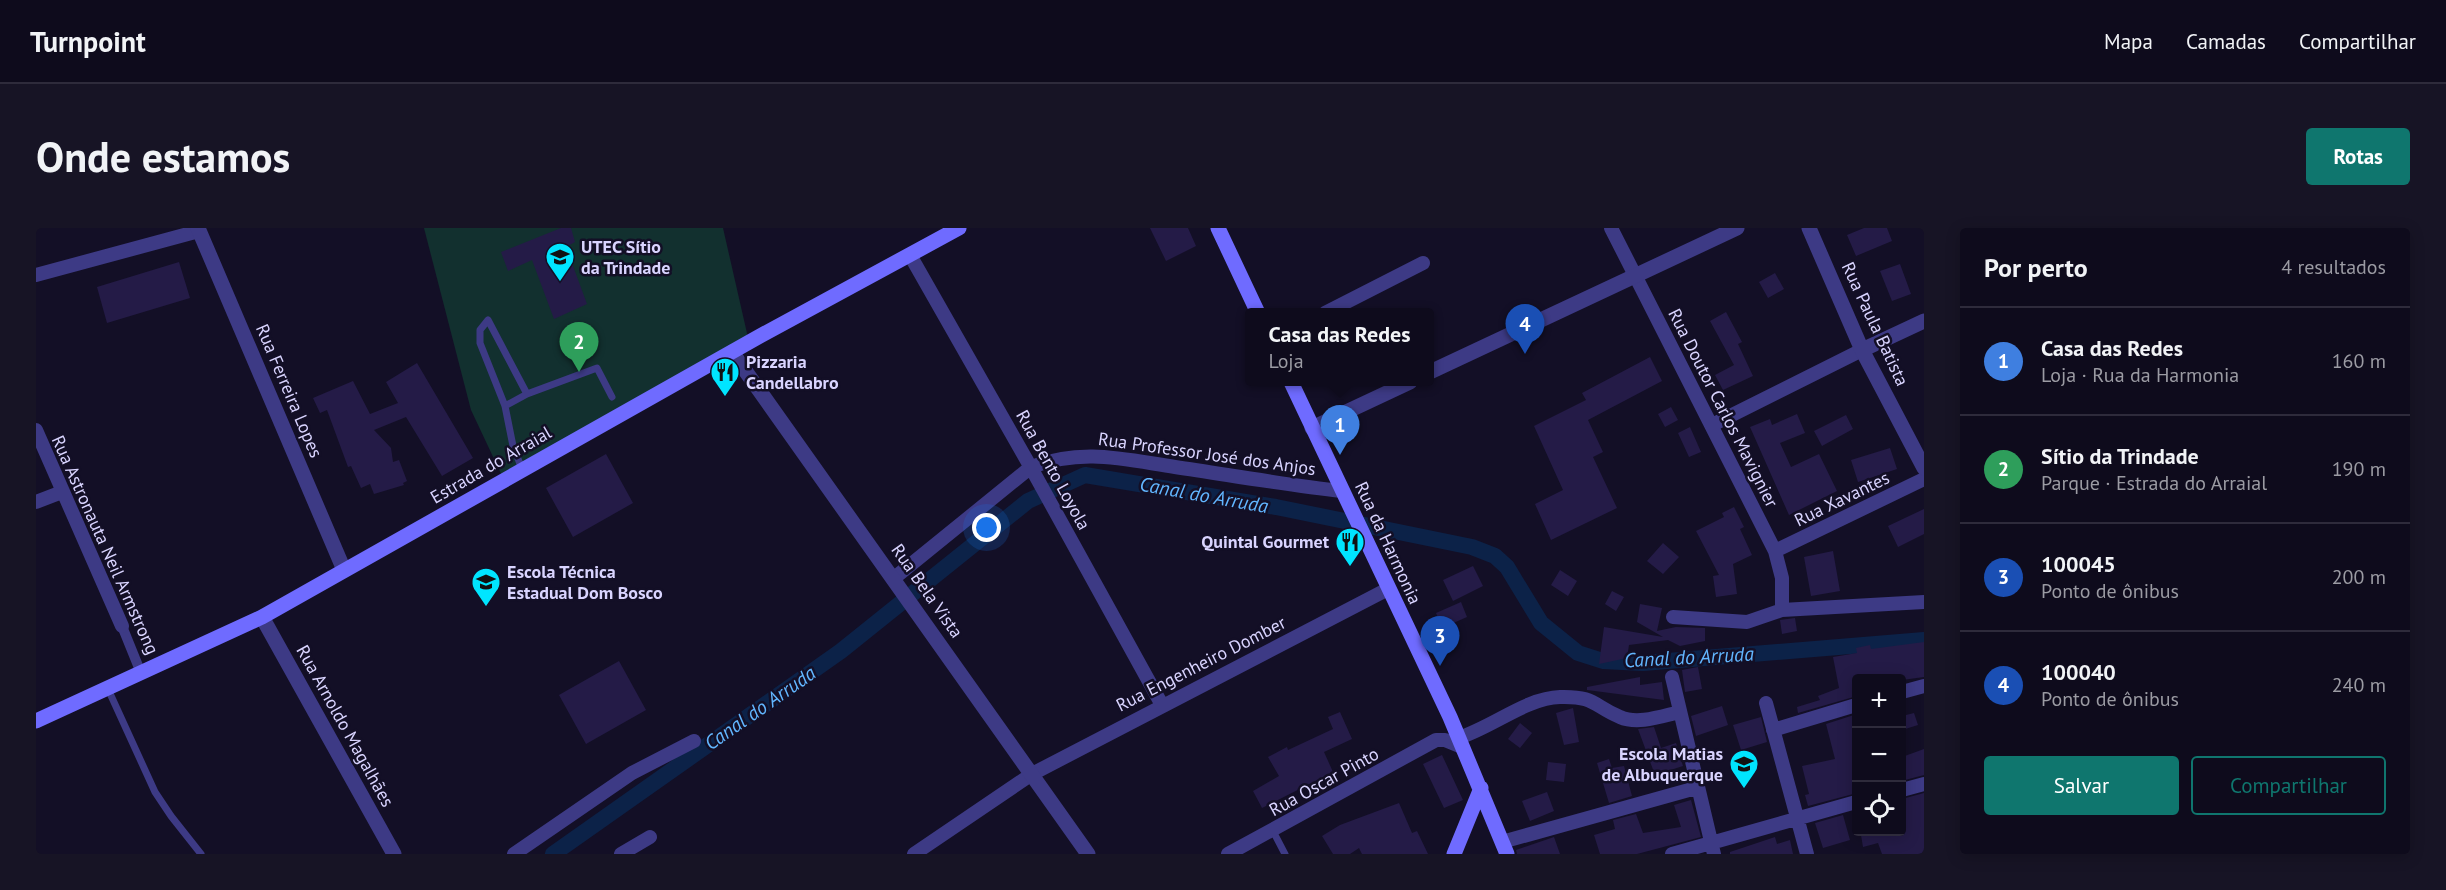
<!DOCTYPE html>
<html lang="pt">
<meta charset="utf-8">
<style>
body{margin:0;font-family:"PT Sans",sans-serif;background:#171425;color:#f1f3f6}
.controls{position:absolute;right:18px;bottom:18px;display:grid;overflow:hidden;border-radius:6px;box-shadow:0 3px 15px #0003}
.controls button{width:54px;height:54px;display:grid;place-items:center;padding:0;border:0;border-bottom:2px solid #2e2b3b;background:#0e0b1c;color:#f1f3f6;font:30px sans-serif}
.you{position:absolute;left:951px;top:300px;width:21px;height:21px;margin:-15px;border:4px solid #fff;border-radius:50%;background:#1a73e8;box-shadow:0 0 0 9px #1a73e833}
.badge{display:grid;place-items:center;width:39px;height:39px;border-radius:50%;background:#0f766e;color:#fff;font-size:20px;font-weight:700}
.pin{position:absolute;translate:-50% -50px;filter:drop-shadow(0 2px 3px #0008)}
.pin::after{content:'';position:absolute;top:32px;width:21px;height:18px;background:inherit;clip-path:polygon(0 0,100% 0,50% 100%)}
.popup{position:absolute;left:1209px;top:80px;width:189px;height:78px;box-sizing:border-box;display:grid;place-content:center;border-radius:6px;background:#0e0b1c;filter:drop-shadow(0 2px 4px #0005);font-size:20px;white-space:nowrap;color:#9b9ba3}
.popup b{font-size:22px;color:#f1f3f6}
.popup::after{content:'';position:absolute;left:50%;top:100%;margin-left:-12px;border:12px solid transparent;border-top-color:#0e0b1c}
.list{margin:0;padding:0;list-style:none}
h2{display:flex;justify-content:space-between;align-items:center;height:78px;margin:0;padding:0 24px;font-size:26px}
h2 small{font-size:20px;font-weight:400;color:#9b9ba3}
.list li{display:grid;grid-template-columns:39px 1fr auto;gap:18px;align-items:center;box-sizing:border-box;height:108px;padding:0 24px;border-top:2px solid #2e2b3b}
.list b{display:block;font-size:22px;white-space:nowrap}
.list p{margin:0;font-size:20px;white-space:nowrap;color:#9b9ba3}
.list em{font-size:20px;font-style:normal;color:#9b9ba3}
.actions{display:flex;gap:12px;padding:18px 24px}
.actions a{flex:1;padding:14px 0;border:2px solid #0f766e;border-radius:6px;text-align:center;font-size:21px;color:#0f766e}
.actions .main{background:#0f766e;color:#fff}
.icon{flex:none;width:33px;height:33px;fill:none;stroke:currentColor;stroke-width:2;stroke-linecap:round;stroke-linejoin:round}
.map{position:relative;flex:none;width:1888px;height:626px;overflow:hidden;border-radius:6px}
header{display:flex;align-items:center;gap:36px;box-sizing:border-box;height:84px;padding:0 30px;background:#0e0b1c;border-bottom:2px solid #2e2b3b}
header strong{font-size:28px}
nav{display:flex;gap:33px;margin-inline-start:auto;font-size:21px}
.intro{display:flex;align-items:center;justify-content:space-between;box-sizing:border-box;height:144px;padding:0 36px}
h1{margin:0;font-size:42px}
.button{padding:15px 27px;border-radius:6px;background:#0f766e;color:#fff;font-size:21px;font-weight:700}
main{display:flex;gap:36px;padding:0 36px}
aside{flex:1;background:#0e0b1c;border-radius:6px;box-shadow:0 3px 15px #0003}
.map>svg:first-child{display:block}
.green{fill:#12302f}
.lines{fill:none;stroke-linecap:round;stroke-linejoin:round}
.canal{stroke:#0c2248;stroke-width:16}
.building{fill:#241b47}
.service{stroke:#3d3a85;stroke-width:7}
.pedestrian{stroke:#3d3a85;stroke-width:10}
.minor{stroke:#3d3a85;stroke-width:14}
.tertiary{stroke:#3d3a85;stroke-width:15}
.secondary{stroke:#6f6bff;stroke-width:15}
.labels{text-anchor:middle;stroke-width:5;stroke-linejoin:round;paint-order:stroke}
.poi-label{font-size:18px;font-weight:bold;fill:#d9d4ff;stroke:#130f26;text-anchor:start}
.street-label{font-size:18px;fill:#d9d4ff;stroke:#130f26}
.water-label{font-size:20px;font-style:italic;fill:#62b6ff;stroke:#130f26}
</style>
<header>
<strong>Turnpoint</strong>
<nav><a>Mapa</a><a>Camadas</a><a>Compartilhar</a></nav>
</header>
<div class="intro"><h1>Onde estamos</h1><a class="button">Rotas</a></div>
<main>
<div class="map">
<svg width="1888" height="626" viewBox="0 0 1888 626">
<rect width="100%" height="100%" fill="#130f26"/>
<path class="green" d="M 388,0 L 687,0 L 713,114 L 468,252 L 435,182 Z"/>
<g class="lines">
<path class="canal" d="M 517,626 L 805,423 L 992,273 L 1049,247 L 1240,279 L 1436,319 L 1459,328 L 1471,339 L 1505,395 L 1542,425 L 1567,433 L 1607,435 L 1888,412"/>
</g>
<path class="building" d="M 525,0 L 535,0 L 539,14 L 530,19 L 551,76 L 518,91 L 496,32 L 472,43 L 465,24 Z
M 1114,0 L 1152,0 L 1160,18 L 1130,33 Z
M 1828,0 L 1851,0 L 1856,13 L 1820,28 L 1811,7 Z
M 143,34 L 154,70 L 71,95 L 61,59 Z
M 1864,36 L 1875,66 L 1856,73 L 1844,43 Z
M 1739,45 L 1748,61 L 1732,70 L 1723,54 Z
M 1690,84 L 1706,114 L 1702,116 L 1717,148 L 1687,162 L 1679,147 L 1698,137 L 1674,93 Z
M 1614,129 L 1626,153 L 1552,192 L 1567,224 L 1557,229 L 1581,280 L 1515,312 L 1499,276 L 1527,262 L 1498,198 L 1550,172 L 1546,165 Z
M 381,135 L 437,230 L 406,248 L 370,189 L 338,202 L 355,220 L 357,234 L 363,232 L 371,253 L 367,255 L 368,257 L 338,266 L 334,256 L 325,260 L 315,238 L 312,239 L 291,182 L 284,185 L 277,170 L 317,153 L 334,186 L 362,175 L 350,154 Z
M 1635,179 L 1642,192 L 1629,199 L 1622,186 Z
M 1761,186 L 1769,205 L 1744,215 L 1755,239 L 1783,226 L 1801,263 L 1753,287 L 1714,199 L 1734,191 L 1736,197 Z
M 1810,187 L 1817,201 L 1786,218 L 1778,203 Z
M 1654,199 L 1665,224 L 1653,229 L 1642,205 Z
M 1854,220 L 1861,241 L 1822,254 L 1815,232 Z
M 570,226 L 597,275 L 537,309 L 510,260 Z
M 1698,279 L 1708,299 L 1704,301 L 1716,327 L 1697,336 L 1701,366 L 1680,369 L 1677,348 L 1683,347 L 1660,303 L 1688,289 L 1686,285 Z
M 1888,281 L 1888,306 L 1862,319 L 1852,298 Z
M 1627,315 L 1643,329 L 1627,346 L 1611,333 Z
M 1797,323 L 1804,363 L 1775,368 L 1768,329 Z
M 1437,338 L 1447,358 L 1417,373 L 1407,352 Z
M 1524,342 L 1541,353 L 1532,368 L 1515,357 Z
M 1576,363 L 1588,369 L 1580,383 L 1569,376 Z
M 1425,374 L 1431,389 L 1406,400 L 1400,385 Z
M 1604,376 L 1626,380 L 1621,403 L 1640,399 L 1669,400 L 1669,413 L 1644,418 L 1632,412 L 1593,417 L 1591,430 L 1563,436 L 1568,399 L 1627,409 L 1601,394 Z
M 1759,390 L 1761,403 L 1746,406 L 1744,392 Z
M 1888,414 L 1888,449 L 1866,452 L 1821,450 L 1821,468 L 1762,485 L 1761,479 L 1784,472 L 1782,468 L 1803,460 L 1797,429 L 1821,425 L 1820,420 L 1834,417 L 1835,421 Z
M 583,433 L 610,482 L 550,516 L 523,467 Z
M 1662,439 L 1666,461 L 1649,464 L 1646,442 Z
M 1604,449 L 1604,457 L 1626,454 L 1628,472 L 1551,462 L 1551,459 Z
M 1686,478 L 1692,497 L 1660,508 L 1655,488 Z
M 1537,480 L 1543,514 L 1528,517 L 1520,485 Z
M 1304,484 L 1316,511 L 1288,524 L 1297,544 L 1226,580 L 1217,563 L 1243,548 L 1232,529 L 1251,519 L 1252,522 L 1297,501 L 1292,489 Z
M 1878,485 L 1882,497 L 1866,502 L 1866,488 Z
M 1821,486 L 1821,565 L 1772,578 L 1769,567 L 1773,566 L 1766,538 L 1799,531 L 1790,496 Z
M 1725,489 L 1731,514 L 1705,522 L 1697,497 Z
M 1484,495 L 1496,505 L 1484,520 L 1472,511 Z
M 1618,499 L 1625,520 L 1640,515 L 1647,538 L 1619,547 L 1602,501 Z
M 1888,521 L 1888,547 L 1869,552 L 1866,529 Z
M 1406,527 L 1427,572 L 1408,580 L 1387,536 Z
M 1573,531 L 1576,540 L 1588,538 L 1596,568 L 1573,575 L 1561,535 Z
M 1512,534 L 1530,536 L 1528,554 L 1510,552 Z
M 1511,564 L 1518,583 L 1494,593 L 1486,573 Z
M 1888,565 L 1888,626 L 1846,626 L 1842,615 L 1827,619 L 1825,607 L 1837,603 L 1866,603 L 1866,571 Z
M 1655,572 L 1665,609 L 1601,626 L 1564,626 L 1558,607 L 1579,601 L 1577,592 L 1600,586 L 1607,605 L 1645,599 L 1638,577 Z
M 1363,575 L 1376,605 L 1381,603 L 1392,626 L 1326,626 L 1323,620 L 1314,626 L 1297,626 L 1286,608 L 1304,597 Z
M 1807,587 L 1814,612 L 1787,620 L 1779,595 Z
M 1518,609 L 1524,626 L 1481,626 L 1480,622 Z
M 1739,609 L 1741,616 L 1754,612 L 1757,626 L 1694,626 L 1694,624 Z"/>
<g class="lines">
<path class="service" d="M 469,178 L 491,166 L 561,140 L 576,169
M 486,241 L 477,218 L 469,178 L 444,115 L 444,102 L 452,92 L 491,166
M 72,461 L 119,564 L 135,588 L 165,626
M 1237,603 L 1249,626"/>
<path class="pedestrian" d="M 86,398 L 105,445"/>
<path class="minor" d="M 1575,0 L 1739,323 L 1746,350 L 1746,382
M 874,27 L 998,245 L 1126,477
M 0,47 L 163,3
M 1289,85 L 1387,35
M 1676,197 L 1826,122
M 0,202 L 86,398
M 0,274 L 26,264
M 1739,323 L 1888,251
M 857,351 L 995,239 C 1047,220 1086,231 1139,239 C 1194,247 1250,257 1306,263
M 1637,389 L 1711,394 L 1746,382 L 1888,374
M 1636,449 L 1678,626
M 1866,464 L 1888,458
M 1730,475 L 1771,626
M 1737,502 L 1820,477
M 1422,510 C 1457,499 1490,470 1524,469 C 1560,468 1557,478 1584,489 C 1602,497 1626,488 1644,484
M 1866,562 L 1888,556
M 1466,614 L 1660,560
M 478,626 L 596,545 L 658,513
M 585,626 L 614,609
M 878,626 L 996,546 L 1352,361
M 1192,626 L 1400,512 L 1409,512 L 1426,519
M 1636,626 L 1820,574"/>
<path class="tertiary" d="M 162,0 L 308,342
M 1773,0 L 1826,122 L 1888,240
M 1826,122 L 1888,93
M 696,124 L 1052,626
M 1394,144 L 1701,0
M 1276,200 L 1374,154
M 226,389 L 358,626"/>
<path class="secondary" d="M 1182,0 L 1222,85
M 1255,154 L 1414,489 L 1471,626
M 0,493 L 226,389 L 724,108 L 923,0
M 1418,626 L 1445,560"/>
</g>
<defs>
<g id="school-pin" transform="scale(1.5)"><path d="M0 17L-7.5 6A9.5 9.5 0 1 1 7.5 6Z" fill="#00e5ff" stroke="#130f26"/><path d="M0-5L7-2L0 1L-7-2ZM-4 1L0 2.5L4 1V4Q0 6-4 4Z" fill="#111"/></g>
<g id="restaurant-pin" transform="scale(1.5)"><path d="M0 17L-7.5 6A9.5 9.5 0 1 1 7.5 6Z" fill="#00e5ff" stroke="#130f26"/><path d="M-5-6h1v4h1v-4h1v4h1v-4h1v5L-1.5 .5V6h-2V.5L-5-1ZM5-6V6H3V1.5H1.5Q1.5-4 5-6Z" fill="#111"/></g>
</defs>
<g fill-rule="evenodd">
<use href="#school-pin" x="524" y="29"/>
<use href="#restaurant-pin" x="689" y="144"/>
<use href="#restaurant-pin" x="1314" y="314"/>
<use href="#school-pin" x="450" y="354"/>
<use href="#school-pin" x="1708" y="536"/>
</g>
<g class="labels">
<g class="poi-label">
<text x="545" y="25">UTEC Sítio<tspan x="545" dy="21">da Trindade</tspan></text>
<text x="710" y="140">Pizzaria<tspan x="710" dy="21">Candellabro</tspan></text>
<text x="1293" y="320" text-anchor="end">Quintal Gourmet</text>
<text x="471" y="350">Escola Técnica<tspan x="471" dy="21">Estadual Dom Bosco</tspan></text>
<text x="1687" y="532" text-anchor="end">Escola Matias<tspan x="1687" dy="21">de Albuquerque</tspan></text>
</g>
<g class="street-label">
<text transform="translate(1839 96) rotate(65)" y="6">Rua Paula Batista</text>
<text transform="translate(253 163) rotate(67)" y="6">Rua Ferreira Lopes</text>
<text transform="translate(1687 180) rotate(63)" y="6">Rua Doutor Carlos Mavignier</text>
<text transform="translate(1171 226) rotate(8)" y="6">Rua Professor José dos Anjos</text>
<text transform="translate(455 237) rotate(-30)" y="6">Estrada do Arraial</text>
<text transform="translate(1017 242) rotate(61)" y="6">Rua Bento Loyola</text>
<text transform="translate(1806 271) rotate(-26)" y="6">Rua Xavantes</text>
<text transform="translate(1352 315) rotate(65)" y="6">Rua da Harmonia</text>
<text transform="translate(69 317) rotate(66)" y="6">Rua Astronauta Neil Armstrong</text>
<text transform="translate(891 363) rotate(55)" y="6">Rua Bela Vista</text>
<text transform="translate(1165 436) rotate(-27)" y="6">Rua Engenheiro Domber</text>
<text transform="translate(309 498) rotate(61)" y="6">Rua Arnoldo Magalhães</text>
<text transform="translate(1288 554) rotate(-29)" y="6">Rua Oscar Pinto</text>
</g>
<g class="water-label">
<text transform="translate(1168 267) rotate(10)" y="7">Canal do Arruda</text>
<text transform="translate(1653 429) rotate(-3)" y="7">Canal do Arruda</text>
<text transform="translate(724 480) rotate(-35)" y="7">Canal do Arruda</text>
</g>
</g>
</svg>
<div class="controls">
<button>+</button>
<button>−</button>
<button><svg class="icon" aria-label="locate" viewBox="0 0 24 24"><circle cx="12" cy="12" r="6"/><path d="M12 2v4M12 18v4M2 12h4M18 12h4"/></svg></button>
</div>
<div class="you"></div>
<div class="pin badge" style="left:1304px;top:227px;background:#3f7fe0">1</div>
<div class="popup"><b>Casa das Redes</b>Loja</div>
<div class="pin badge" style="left:543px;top:144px;background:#2e9e5b">2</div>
<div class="pin badge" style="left:1404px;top:438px;background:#1a4fb4">3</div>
<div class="pin badge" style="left:1489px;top:126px;background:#1a4fb4">4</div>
</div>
<aside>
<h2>Por perto<small>4 resultados</small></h2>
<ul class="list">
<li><span class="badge" style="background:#3f7fe0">1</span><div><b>Casa das Redes</b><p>Loja · Rua da Harmonia</p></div><em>160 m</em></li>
<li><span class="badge" style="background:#2e9e5b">2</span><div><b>Sítio da Trindade</b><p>Parque · Estrada do Arraial</p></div><em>190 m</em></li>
<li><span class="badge" style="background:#1a4fb4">3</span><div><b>100045</b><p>Ponto de ônibus</p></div><em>200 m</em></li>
<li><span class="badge" style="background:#1a4fb4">4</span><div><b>100040</b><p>Ponto de ônibus</p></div><em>240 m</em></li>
</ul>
<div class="actions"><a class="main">Salvar</a><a>Compartilhar</a></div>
</aside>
</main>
